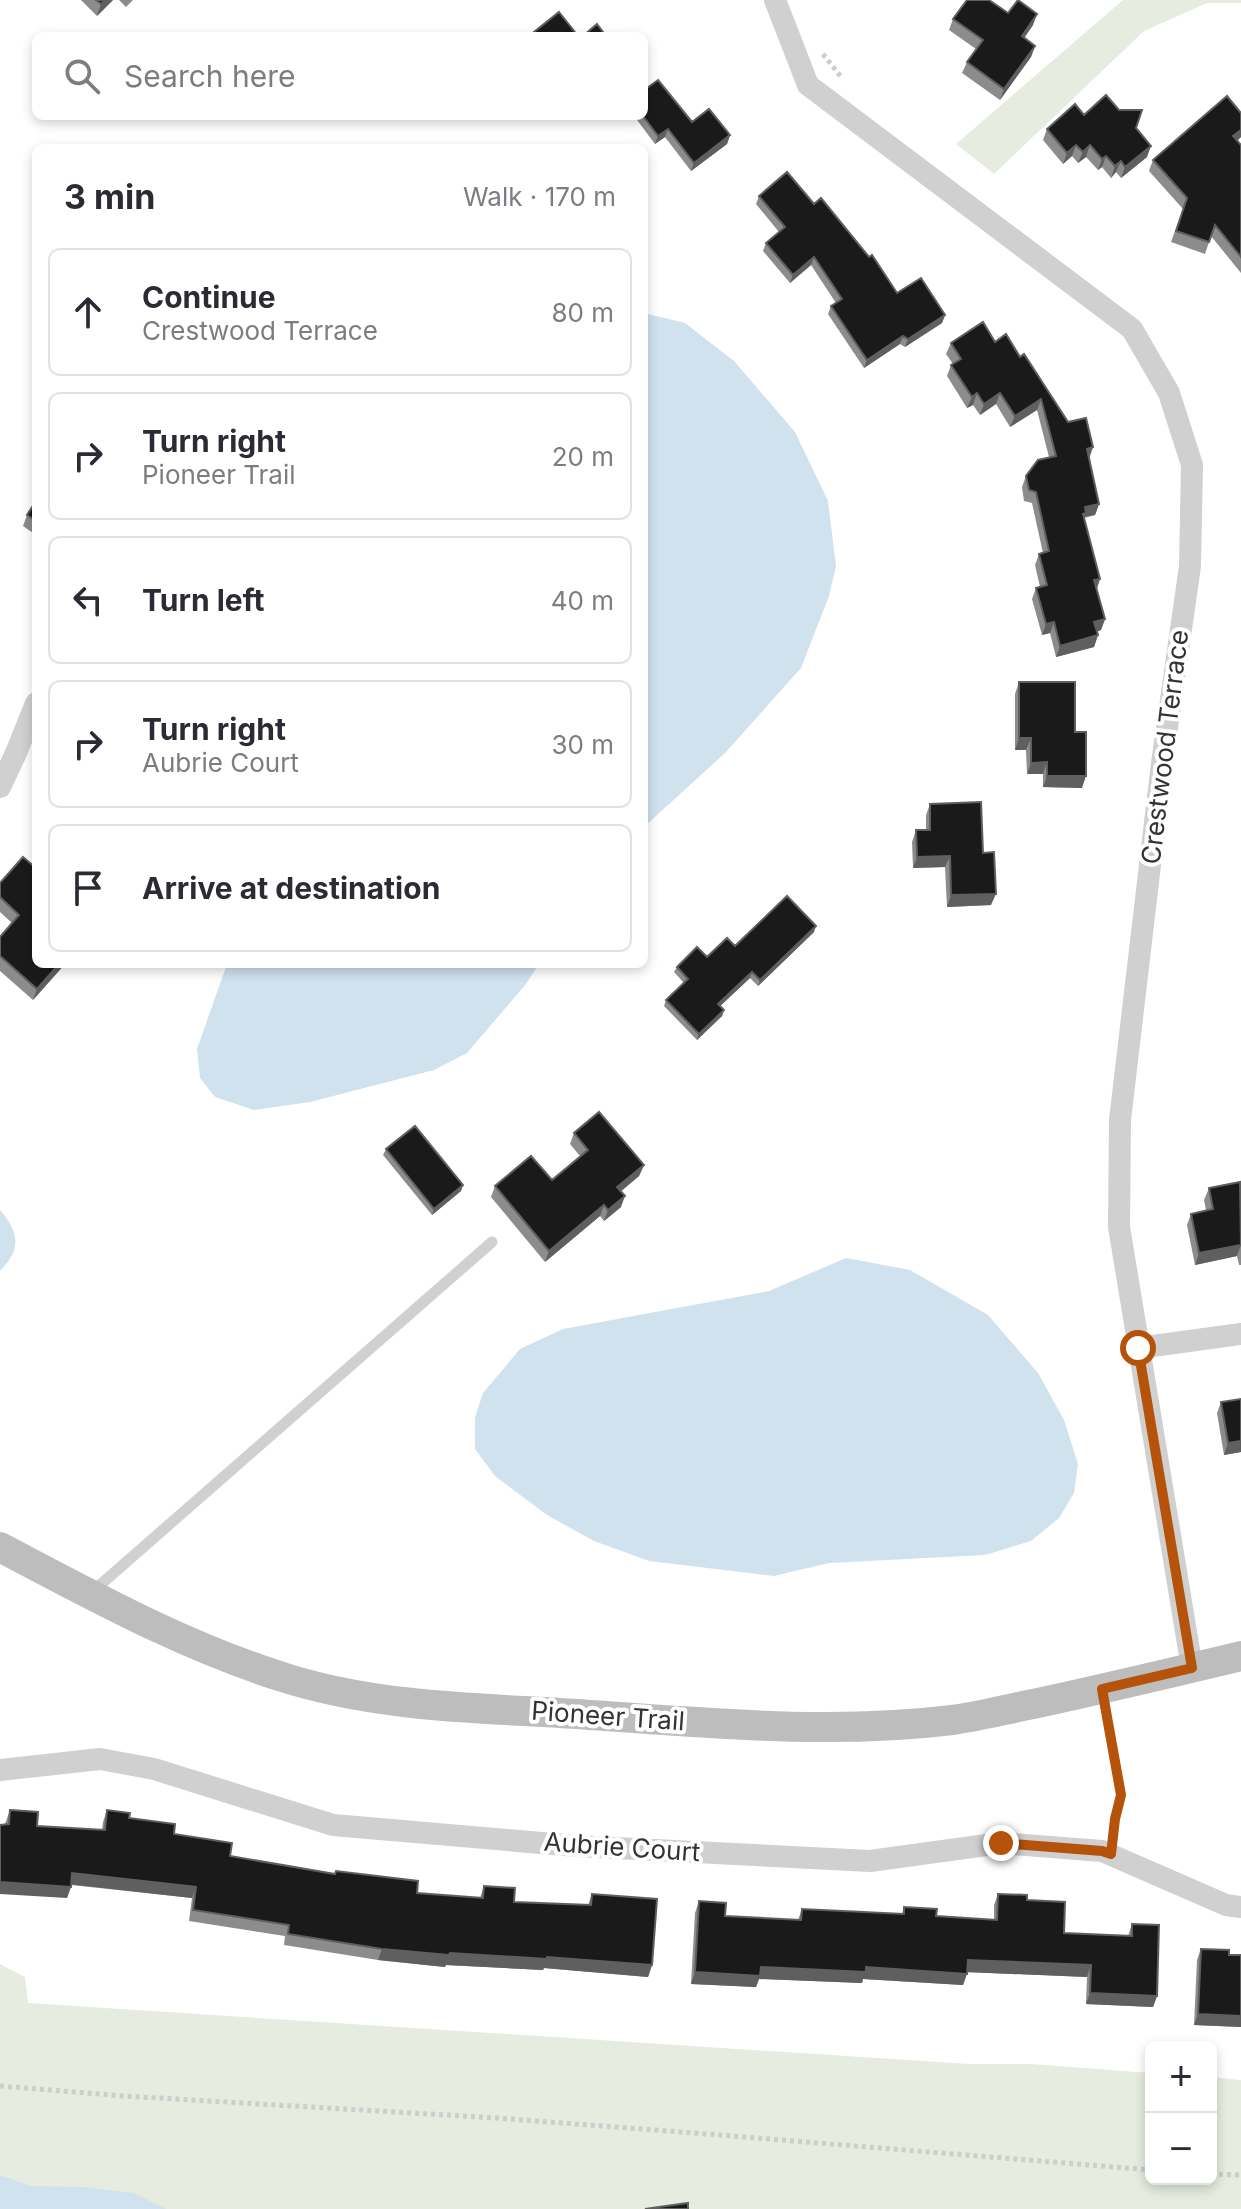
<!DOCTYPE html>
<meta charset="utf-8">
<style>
body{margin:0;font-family:Inter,sans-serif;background:#f2f2f3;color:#2b2b33}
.controls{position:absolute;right:24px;bottom:24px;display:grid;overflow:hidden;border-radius:12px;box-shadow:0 4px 12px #0003}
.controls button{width:72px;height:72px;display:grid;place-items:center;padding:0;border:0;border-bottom:2px solid #e1e1e2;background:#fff;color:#2b2b33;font:40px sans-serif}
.stop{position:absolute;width:24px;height:24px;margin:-18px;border:6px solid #b45309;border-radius:50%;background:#fff}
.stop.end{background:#b45309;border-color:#fff;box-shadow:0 2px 8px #0008}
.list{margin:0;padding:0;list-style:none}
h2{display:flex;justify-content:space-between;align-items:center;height:104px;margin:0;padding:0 32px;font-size:34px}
h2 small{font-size:26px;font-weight:400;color:#7c7c81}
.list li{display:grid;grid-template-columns:52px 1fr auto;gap:24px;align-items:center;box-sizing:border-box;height:128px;margin:0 16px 16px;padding:0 16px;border:2px solid #e1e1e2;border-radius:12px}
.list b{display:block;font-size:30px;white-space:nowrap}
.list p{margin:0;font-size:26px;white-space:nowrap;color:#7c7c81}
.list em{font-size:26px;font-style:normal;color:#7c7c81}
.icon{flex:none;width:44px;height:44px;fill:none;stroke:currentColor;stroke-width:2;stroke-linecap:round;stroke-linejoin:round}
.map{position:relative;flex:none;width:1241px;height:2209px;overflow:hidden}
.search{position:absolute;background:#fff;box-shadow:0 4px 12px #0003;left:32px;top:32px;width:616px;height:88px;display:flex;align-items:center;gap:20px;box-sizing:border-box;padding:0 28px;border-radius:12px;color:#7c7c81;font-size:30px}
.panel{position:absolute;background:#fff;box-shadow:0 4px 12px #0003;left:32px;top:144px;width:616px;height:824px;border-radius:12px}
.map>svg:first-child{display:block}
.green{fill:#e6ecdf}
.water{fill:#cfe2ee}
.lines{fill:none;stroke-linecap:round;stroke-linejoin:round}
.path{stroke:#cdcdcd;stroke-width:5;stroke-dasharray:4 4;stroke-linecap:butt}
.lane{stroke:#d0d0d0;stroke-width:11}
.street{stroke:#d0d0d0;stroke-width:22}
.secondary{stroke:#bdbdbd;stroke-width:30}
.wall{fill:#8c8c8c}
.shaded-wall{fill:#5f5f5f}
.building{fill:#1a1a1a;stroke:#5f5f5f;stroke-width:2}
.route{stroke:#b45309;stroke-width:10}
.labels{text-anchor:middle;stroke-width:8;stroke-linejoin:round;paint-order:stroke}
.street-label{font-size:26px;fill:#333;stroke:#fff}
</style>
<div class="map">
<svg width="1241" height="2209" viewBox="0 0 1241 2209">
<rect width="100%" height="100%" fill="#fff"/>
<path class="green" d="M 1123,0 L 1241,0 L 1241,3 L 1207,3 L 1144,31 L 994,174 L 956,144 Z
M 0,1964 L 25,1977 L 28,2003 L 969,2064 L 1031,2064 L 1151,2073 L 1151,2179 L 1211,2179 L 1211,2077 L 1241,2080 L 1241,2209 L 0,2209 Z"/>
<path class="water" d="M 644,313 L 685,323 L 734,361 L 795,432 L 828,501 L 836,566 L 829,596 L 801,668 L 725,753 L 644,827 Z
M 227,964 L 539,964 L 526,984 L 467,1053 L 434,1070 L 310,1102 L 254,1110 L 215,1097 L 200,1078 L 197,1049 Z
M 0,1210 C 20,1233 21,1250 0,1271 Z
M 846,1258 L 910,1270 L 988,1315 L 1038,1373 L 1064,1420 L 1078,1464 L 1074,1493 L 1059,1518 L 1031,1541 L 985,1555 L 829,1563 L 774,1576 L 649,1561 L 594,1541 L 547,1515 L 495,1476 L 475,1449 L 475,1417 L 483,1393 L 520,1349 L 563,1329 L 769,1291 Z
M 0,2175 L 31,2186 L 83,2187 L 134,2193 L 166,2209 L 0,2209 Z"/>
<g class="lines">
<path class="path" d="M 823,54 L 842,78
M 1107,1714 L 1121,1795 L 1114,1830
M 0,2086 L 124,2096 L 497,2118 L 720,2135 L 1151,2170
M 1211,2174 L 1241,2175"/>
<path class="lane" d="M 92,1592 L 492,1242"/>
<path class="street" d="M 775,0 L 808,85 L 1132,329 L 1169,393 L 1192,465 L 1190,566 L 1162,763 L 1120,1120 L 1119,1227 L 1192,1668
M 0,787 L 16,753 L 36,703
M 1138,1348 L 1241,1334
M 0,1770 L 100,1759 L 154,1769 L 333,1825 L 576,1846 L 870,1861 L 1001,1843 L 1102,1851 L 1226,1905 L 1241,1907"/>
<path class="secondary" d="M 0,1547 C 95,1597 189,1649 292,1680 C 379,1706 471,1708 560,1713 C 690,1721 822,1736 952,1720 C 977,1717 1003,1710 1028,1705 C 1099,1690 1170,1673 1241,1656"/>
</g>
<path class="wall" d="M 81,0 L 113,0 L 97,16 Z
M 119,0 L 133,0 L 126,7 Z
M 1008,13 L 1033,25 L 1024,38 L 1035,46 L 1031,57 L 1000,100 L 962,73 L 967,62 L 976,49 L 949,30 L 953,19 Z
M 647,88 L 692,122 L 730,135 L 727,144 L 691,171 L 665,137 L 655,144 L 634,116 L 644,116 Z
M 1241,113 L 1241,137 L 1237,141 L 1241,145 L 1241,273 L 1211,236 L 1205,254 L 1171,242 L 1183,209 L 1149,171 L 1153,160 Z
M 1084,115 L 1136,128 L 1147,157 L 1121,178 L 1116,172 L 1111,178 L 1102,167 L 1098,170 L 1086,157 L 1078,163 L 1072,156 L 1063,164 L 1043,140 L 1047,129 Z
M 759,196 L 814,204 L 897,293 L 945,315 L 942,323 L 905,347 L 900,344 L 864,368 L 828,314 L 831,306 L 836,303 L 811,265 L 790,283 L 763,251 L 766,243 L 779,232 L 756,204 Z
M 995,342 L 1089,458 L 1099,504 L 1095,515 L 1084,518 L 1100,579 L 1097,589 L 1105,619 L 1101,630 L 1097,632 L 1098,635 L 1094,647 L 1056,657 L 1050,633 L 1042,635 L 1032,599 L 1036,588 L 1040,587 L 1035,565 L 1039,554 L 1043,553 L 1032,503 L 1024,501 L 1022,487 L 1026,476 L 1049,457 L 1037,410 L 1010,427 L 996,404 L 980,415 L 973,405 L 967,408 L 947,376 L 951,365 L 953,364 L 946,354 L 951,343 Z
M 36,501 L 36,535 L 23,526 L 27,515 Z
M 1019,682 L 1075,732 L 1082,788 L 1043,787 L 1043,774 L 1027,774 L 1026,750 L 1015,750 L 1015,694 Z
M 930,804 L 983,853 L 991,905 L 947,907 L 945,867 L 913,868 L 912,842 L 916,830 L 926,830 L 926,815 Z
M 23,857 L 36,964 L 65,964 L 33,1000 L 0,971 L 0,937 L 12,923 L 0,912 L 0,883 Z
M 814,932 L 758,986 L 750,978 L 720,1006 L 724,1010 L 722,1016 L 697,1040 L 664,1006 L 666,1000 L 684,983 L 674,972 L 677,967 L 707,957 L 735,946 Z
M 574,1133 L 644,1165 L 639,1176 L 621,1191 L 621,1207 L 604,1221 L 600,1216 L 545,1262 L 491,1197 L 495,1186 L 552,1180 L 580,1156 L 570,1144 Z
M 386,1149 L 461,1191 L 432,1215 L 383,1155 Z
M 1241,1185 L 1241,1265 L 1239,1265 L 1237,1256 L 1195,1265 L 1187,1225 L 1191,1214 L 1206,1210 L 1204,1200 L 1209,1188 Z
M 1241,1399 L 1241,1452 L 1224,1455 L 1217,1413 L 1221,1402 Z
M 10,1810 L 37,1826 L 102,1830 L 103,1822 L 107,1810 L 174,1834 L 230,1856 L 417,1893 L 480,1898 L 484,1886 L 514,1902 L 588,1905 L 592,1894 L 652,1965 L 648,1977 L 544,1968 L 543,1970 L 446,1965 L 445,1967 L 378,1960 L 284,1945 L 285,1936 L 189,1921 L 192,1898 L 71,1885 L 67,1898 L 5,1824 Z
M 998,1894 L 1027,1900 L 1064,1933 L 1128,1936 L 1132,1924 L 1157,1996 L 1153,2007 L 1086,2004 L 1087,1977 L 967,1972 L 963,1985 L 863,1979 L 862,1983 L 759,1979 L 756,1987 L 691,1984 L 695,1913 L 699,1901 L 725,1916 L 798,1920 L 802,1909 L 902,1914 L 904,1907 L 936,1916 L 994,1920 L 994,1905 Z
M 1201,1949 L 1229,1955 L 1241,1955 L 1241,2027 L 1194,2025 L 1197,1960 Z"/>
<path class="shaded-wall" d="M 105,0 L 113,0 L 97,16 L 101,4 Z
M 1037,14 L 1033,25 L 1018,47 L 1022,36 Z
M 1035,46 L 1031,57 L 1000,100 L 1004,89 Z
M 668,129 L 665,137 L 655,144 L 658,136 Z
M 1241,130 L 1241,137 L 1229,148 L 1233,136 Z
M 730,135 L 727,144 L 691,171 L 694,163 Z
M 1076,145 L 1072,156 L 1063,164 L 1067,153 Z
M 1090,145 L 1086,157 L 1078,163 L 1083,152 Z
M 1151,146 L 1147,157 L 1121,178 L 1125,167 Z
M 1106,156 L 1102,167 L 1098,170 L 1102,159 Z
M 1121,161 L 1116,172 L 1111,178 L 1115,166 Z
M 814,257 L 811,265 L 790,283 L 793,275 Z
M 945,315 L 942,323 L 905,347 L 908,339 Z
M 903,336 L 900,344 L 864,368 L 867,360 Z
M 977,393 L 973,405 L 967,408 L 972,397 Z
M 1000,393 L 996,404 L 980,415 L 984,404 Z
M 1041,399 L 1037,410 L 1010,427 L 1015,416 Z
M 1093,447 L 1089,459 L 1087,449 Z
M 1099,504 L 1095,515 L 1084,517 L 1082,525 L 1085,507 Z
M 1100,579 L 1096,590 L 1094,580 Z
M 1105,619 L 1101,630 L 1090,634 L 1094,622 Z
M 1054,622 L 1050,633 L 1042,635 L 1046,624 Z
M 1098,635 L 1094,647 L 1056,657 L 1060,646 Z
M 1019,738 L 1031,738 L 1026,750 L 1015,750 Z
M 1047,762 L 1043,774 L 1027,774 L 1031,763 Z
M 1047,776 L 1086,776 L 1082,788 L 1043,787 Z
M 950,856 L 945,867 L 913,868 L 917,857 Z
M 996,894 L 991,905 L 947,907 L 951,895 Z
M 816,926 L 814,932 L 758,986 L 760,980 Z
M 59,964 L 65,964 L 33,1000 L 37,989 Z
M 752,972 L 750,978 L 716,1010 L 718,1004 Z
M 724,1010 L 722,1016 L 697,1040 L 699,1034 Z
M 644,1165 L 639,1176 L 613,1198 L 617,1187 Z
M 463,1185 L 461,1191 L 432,1215 L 434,1209 Z
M 625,1196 L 621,1207 L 604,1221 L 608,1210 Z
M 604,1205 L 600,1216 L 545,1262 L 549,1251 Z
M 1241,1245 L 1237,1256 L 1195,1265 L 1199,1253 Z
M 1241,1441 L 1241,1452 L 1224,1455 L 1228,1443 Z
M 72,1873 L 196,1887 L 192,1898 L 68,1884 Z
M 0,1882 L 71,1887 L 67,1898 L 0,1894 Z
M 382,1949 L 450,1953 L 547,1957 L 652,1965 L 648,1977 L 544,1968 L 543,1970 L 446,1965 L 445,1967 L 378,1960 Z
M 968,1960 L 1091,1965 L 1087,1977 L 964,1972 Z
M 761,1967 L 866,1967 L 967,1974 L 963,1985 L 863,1979 L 862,1983 L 759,1979 L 756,1987 L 691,1984 L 695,1972 Z
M 1090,1993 L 1157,1996 L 1153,2007 L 1086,2004 Z
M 1198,2014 L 1241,2016 L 1241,2027 L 1194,2025 Z"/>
<path class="building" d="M 96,0 L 105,0 L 101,4 Z
M 967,0 L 989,0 L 1008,13 L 1018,0 L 1037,14 L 1022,36 L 1035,46 L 1004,89 L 967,62 L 983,40 L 953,19 Z
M 559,12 L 578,36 L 529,36 Z
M 597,24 L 606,36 L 583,36 Z
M 658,80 L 692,122 L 709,109 L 730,135 L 694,163 L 668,129 L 658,136 L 643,116 L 644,83 L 647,88 Z
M 1106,95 L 1119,110 L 1142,110 L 1136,128 L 1151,146 L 1125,167 L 1121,161 L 1115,166 L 1106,156 L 1102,159 L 1090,145 L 1083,152 L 1076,145 L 1067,153 L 1047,129 L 1075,104 L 1084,115 Z
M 1227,96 L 1241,113 L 1241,130 L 1233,136 L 1241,145 L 1241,257 L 1215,225 L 1209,242 L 1176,231 L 1187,198 L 1153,160 Z
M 787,172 L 814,204 L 821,198 L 869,257 L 872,255 L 897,293 L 921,278 L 945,315 L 908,339 L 903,336 L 867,360 L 831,306 L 842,299 L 814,257 L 793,275 L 766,243 L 785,227 L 759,196 Z
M 983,322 L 995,342 L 1006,334 L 1020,357 L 1024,354 L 1068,422 L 1086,418 L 1093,447 L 1087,449 L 1099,504 L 1085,507 L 1086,513 L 1083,514 L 1100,579 L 1094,580 L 1105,619 L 1094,622 L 1098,635 L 1060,646 L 1054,622 L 1046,624 L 1036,588 L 1047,585 L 1039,554 L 1049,551 L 1036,492 L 1029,490 L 1026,476 L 1038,460 L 1056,456 L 1041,399 L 1015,416 L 1000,393 L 984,404 L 977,393 L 972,397 L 951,365 L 961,359 L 951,343 Z
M 36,501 L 36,521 L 27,515 Z
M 1019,682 L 1075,682 L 1075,732 L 1086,732 L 1086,776 L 1047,776 L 1047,762 L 1031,763 L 1031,738 L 1019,738 Z
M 981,802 L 983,853 L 994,852 L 996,894 L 951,895 L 950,856 L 917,857 L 916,830 L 930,830 L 930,804 Z
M 23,857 L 36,868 L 36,964 L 59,964 L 37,989 L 0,956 L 0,937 L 19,915 L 0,897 L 0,883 Z
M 787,896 L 816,926 L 760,980 L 752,972 L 718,1004 L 724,1010 L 699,1034 L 666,1000 L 688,979 L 677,967 L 697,947 L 707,957 L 727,938 L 735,946 Z
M 599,1112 L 644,1165 L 617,1187 L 625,1196 L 608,1210 L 604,1205 L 549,1251 L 495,1186 L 531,1156 L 552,1180 L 588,1150 L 574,1133 Z
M 415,1126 L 463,1185 L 434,1209 L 386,1149 Z
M 1240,1182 L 1241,1245 L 1199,1253 L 1191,1214 L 1213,1209 L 1209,1188 Z
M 1241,1399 L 1241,1441 L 1228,1443 L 1221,1402 Z
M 10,1810 L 38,1812 L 37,1826 L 105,1830 L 107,1810 L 130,1813 L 129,1818 L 175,1824 L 174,1834 L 232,1843 L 230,1856 L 335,1874 L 336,1871 L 418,1881 L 417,1893 L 483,1898 L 484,1886 L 515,1888 L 514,1902 L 591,1905 L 592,1894 L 657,1899 L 652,1965 L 547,1957 L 547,1959 L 450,1953 L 449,1955 L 382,1949 L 288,1934 L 289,1925 L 193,1910 L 196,1887 L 72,1873 L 71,1887 L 0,1882 L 0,1825 L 9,1824 Z
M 998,1894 L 1027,1895 L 1027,1900 L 1065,1902 L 1064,1933 L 1132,1936 L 1132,1924 L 1159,1925 L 1157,1996 L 1090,1993 L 1091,1965 L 968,1960 L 967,1974 L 866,1967 L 866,1972 L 761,1967 L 760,1976 L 695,1972 L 699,1901 L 726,1903 L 725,1916 L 801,1920 L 802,1909 L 904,1914 L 904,1907 L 937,1909 L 936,1916 L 997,1920 Z
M 1201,1949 L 1229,1950 L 1229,1955 L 1241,1955 L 1241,2016 L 1198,2014 Z
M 688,2203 L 688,2209 L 645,2209 Z"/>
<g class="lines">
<path class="route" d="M 1001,1843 L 1102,1851 L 1111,1854 L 1115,1819 L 1121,1795 L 1102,1689 L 1192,1668 L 1138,1348"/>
</g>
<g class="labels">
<g class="street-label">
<text transform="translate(1165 747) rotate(-83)" y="9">Crestwood Terrace</text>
<text transform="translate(608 1716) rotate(4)" y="9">Pioneer Trail</text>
<text transform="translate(622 1847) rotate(4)" y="9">Aubrie Court</text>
</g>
</g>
</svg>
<div class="controls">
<button>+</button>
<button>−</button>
</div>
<div class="stop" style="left:1138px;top:1348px"></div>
<div class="stop end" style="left:1001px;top:1843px"></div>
<div class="search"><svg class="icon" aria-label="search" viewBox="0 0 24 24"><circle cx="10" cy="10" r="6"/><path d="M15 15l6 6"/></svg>Search here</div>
<section class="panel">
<h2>3 min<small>Walk · 170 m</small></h2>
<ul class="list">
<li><svg class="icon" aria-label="ahead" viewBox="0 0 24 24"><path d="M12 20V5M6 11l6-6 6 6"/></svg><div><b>Continue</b><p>Crestwood Terrace</p></div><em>80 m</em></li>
<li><svg class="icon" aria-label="right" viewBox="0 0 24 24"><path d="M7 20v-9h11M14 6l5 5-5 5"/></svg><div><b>Turn right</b><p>Pioneer Trail</p></div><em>20 m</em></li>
<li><svg class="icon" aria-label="left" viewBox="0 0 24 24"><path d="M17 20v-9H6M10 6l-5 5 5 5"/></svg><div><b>Turn left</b></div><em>40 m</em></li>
<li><svg class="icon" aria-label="right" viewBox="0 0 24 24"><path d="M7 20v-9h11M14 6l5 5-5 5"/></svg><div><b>Turn right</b><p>Aubrie Court</p></div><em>30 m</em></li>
<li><svg class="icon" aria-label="arrive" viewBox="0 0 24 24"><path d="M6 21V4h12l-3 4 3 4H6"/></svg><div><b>Arrive at destination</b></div></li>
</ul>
</section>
</div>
